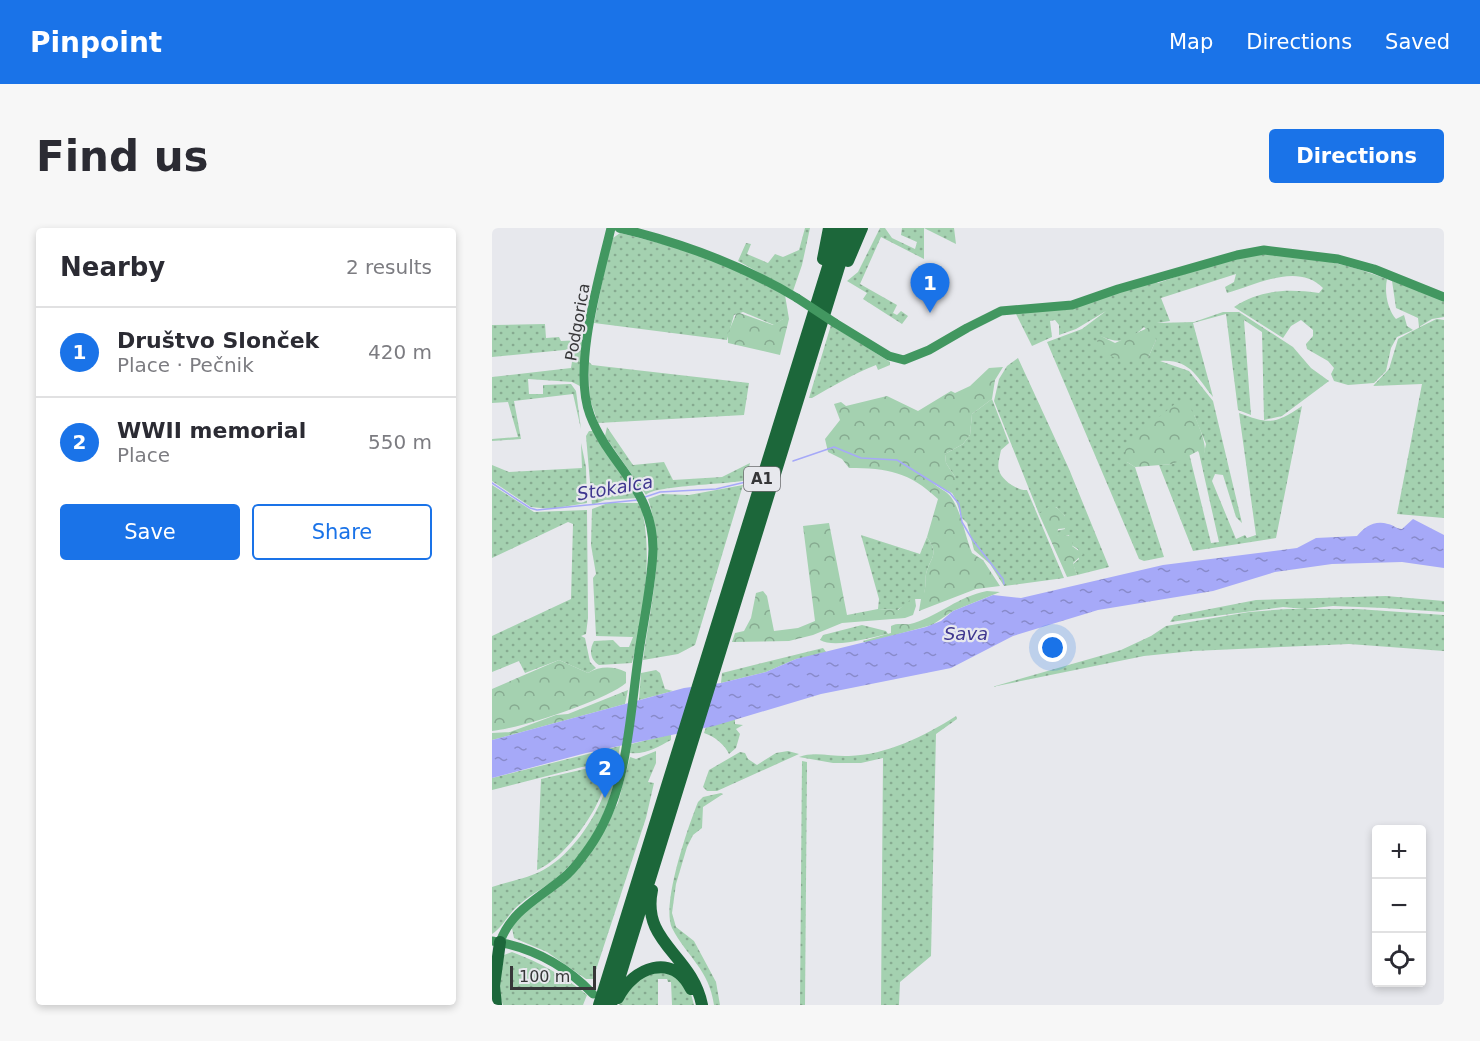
<!DOCTYPE html>
<meta charset="utf-8">
<style>
body{margin:0;font-family:"DejaVu Sans",sans-serif;background:#f7f7f7;color:#2b2b33}
.controls{position:absolute;right:18px;bottom:18px;display:grid;overflow:hidden;border-radius:6px;box-shadow:0 3px 9px #0003}
.controls button{width:54px;height:54px;display:grid;place-items:center;padding:0;border:0;border-bottom:2px solid #e1e1e2;background:#fff;color:#2b2b33;font:30px sans-serif}
.scale{position:absolute;left:18px;bottom:15px;width:86px;box-sizing:border-box;padding-left:6px;border:3px solid #363638;border-top:0;font-size:16px;line-height:21px;white-space:nowrap;color:#363638;-webkit-text-stroke:4px #e7e8ed;paint-order:stroke}
.you{position:absolute;left:561px;top:420px;width:21px;height:21px;margin:-15px;border:4px solid #fff;border-radius:50%;background:#1a73e8;box-shadow:0 0 0 9px #1a73e833}
.badge{display:grid;place-items:center;width:39px;height:39px;border-radius:50%;background:#1a73e8;color:#fff;font-size:20px;font-weight:700}
.pin{position:absolute;translate:-50% -50px;filter:drop-shadow(0 2px 3px #0008)}
.pin::after{content:'';position:absolute;top:32px;width:21px;height:18px;background:inherit;clip-path:polygon(0 0,100% 0,50% 100%)}
.list{margin:0;padding:0;list-style:none}
h2{display:flex;justify-content:space-between;align-items:center;height:78px;margin:0;padding:0 24px;font-size:26px}
h2 small{font-size:20px;font-weight:400;color:#7c7c81}
.list li{display:grid;grid-template-columns:39px 1fr auto;gap:18px;align-items:center;box-sizing:border-box;height:90px;padding:0 24px;border-top:2px solid #e1e1e2}
.list b{display:block;font-size:22px;white-space:nowrap}
.list p{margin:0;font-size:20px;white-space:nowrap;color:#7c7c81}
.list em{font-size:20px;font-style:normal;color:#7c7c81}
.actions{display:flex;gap:12px;padding:18px 24px}
.actions a{flex:1;padding:14px 0;border:2px solid #1a73e8;border-radius:6px;text-align:center;font-size:21px;color:#1a73e8}
.actions .main{background:#1a73e8;color:#fff}
.icon{flex:none;width:33px;height:33px;fill:none;stroke:currentColor;stroke-width:2;stroke-linecap:round;stroke-linejoin:round}
.map{position:relative;flex:none;width:952px;height:777px;overflow:hidden;border-radius:6px}
header{display:flex;align-items:center;gap:36px;box-sizing:border-box;height:84px;padding:0 30px;background:#1a73e8;color:#fff}
header strong{font-size:28px}
nav{display:flex;gap:33px;margin-inline-start:auto;font-size:21px}
.intro{display:flex;align-items:center;justify-content:space-between;box-sizing:border-box;height:144px;padding:0 36px}
h1{margin:0;font-size:42px}
.button{padding:15px 27px;border-radius:6px;background:#1a73e8;color:#fff;font-size:21px;font-weight:700}
main{display:flex;gap:36px;padding:0 36px}
aside{flex:1;background:#fff;border-radius:6px;box-shadow:0 3px 9px #0003}
.map>svg:first-child{display:block}
.grass{fill:url(#grass-dots);fill-rule:evenodd}
.forest{fill:url(#forest-crowns)}
.water{fill:url(#water-ripples)}
.lines{fill:none;stroke-linecap:round;stroke-linejoin:round}
.stream{stroke:#a6a9f8;stroke-width:1.5}
.secondary{stroke:#429760;stroke-width:9}
.highway{stroke:#1c673a;stroke-width:12}
.secondary-bridge{stroke:#429760;stroke-width:9}
.labels{text-anchor:middle;stroke-width:4.5;stroke-linejoin:round;paint-order:stroke}
.shield{fill:#e7e8ed;stroke:#6b6b6e;stroke-width:1.5}
.shield-label{font-size:15px;font-weight:bold;fill:#363638}
.street-label{font-size:16px;fill:#363638;stroke:#e7e8ed}
.water-label{font-size:18px;font-style:italic;fill:#3e368f;stroke:#e7e8ed}
</style>
<header>
<strong>Pinpoint</strong>
<nav><a>Map</a><a>Directions</a><a>Saved</a></nav>
</header>
<div class="intro"><h1>Find us</h1><a class="button">Directions</a></div>
<main>
<aside>
<h2>Nearby<small>2 results</small></h2>
<ul class="list">
<li><span class="badge">1</span><div><b>Društvo Slonček</b><p>Place · Pečnik</p></div><em>420 m</em></li>
<li><span class="badge">2</span><div><b>WWII memorial</b><p>Place</p></div><em>550 m</em></li>
</ul>
<div class="actions"><a class="main">Save</a><a>Share</a></div>
</aside>
<div class="map">
<svg width="952" height="777" viewBox="0 0 952 777">
<defs>
<pattern id="grass-dots" width="8" height="8" patternUnits="userSpaceOnUse" patternTransform="scale(1.5)"><rect width="8" height="8" fill="#a4d1b0"/><path d="M2 2h.1M6 6h.1" fill="none" stroke="#86aa90" stroke-width="1.8" stroke-linecap="round"/></pattern>
<pattern id="forest-crowns" width="20" height="18" patternUnits="userSpaceOnUse" patternTransform="scale(1.5)"><rect width="20" height="18" fill="#a4d1b0"/><path d="M2 6a3 3 0 1 1 6 0M12 15a3 3 0 1 1 6 0" fill="none" stroke="#86aa90"/></pattern>
<pattern id="water-ripples" width="26" height="14" patternUnits="userSpaceOnUse" patternTransform="scale(1.5)"><rect width="26" height="14" fill="#a6a9f8"/><path d="M2 4q2-2 4 0t4 0M15 11q2-2 4 0t4 0" fill="none" stroke="#888aca"/></pattern>
</defs>
<rect width="100%" height="100%" fill="#e7e8ed"/>
<path class="grass" d="M 313,0 L 318,0 L 310,37 L 301,63 L 246,33 L 254,15 L 259,16 L 255,26 L 276,35 L 283,26 L 291,29 L 307,22 Z
M 388,0 L 393,0 L 400,10 L 423,21 L 425,14 L 409,7 L 410,0 L 462,0 L 464,16 L 432,0 L 432,31 L 389,9 L 368,56 L 405,77 L 401,85 L 405,87 L 409,83 L 416,88 L 410,96 L 371,71 L 375,65 L 355,53 L 366,44 Z
M 128,5 L 214,27 L 293,67 L 297,91 L 291,91 L 282,97 L 251,84 L 242,87 L 235,112 L 102,95 L 117,20 L 121,10 Z
M 778,25 C 819,29 856,36 895,51 C 892,65 896,82 904,91 L 912,87 L 915,98 L 921,102 L 905,109 L 899,120 L 894,143 L 882,155 L 856,157 L 842,153 L 839,146 L 842,140 L 836,133 L 815,121 L 814,116 L 821,108 L 821,102 L 809,92 L 799,98 L 791,110 L 742,79 C 769,61 797,61 827,65 L 831,60 C 806,34 763,57 735,65 L 733,59 L 742,54 L 744,46 L 669,70 L 678,93 L 665,95 L 702,94 L 731,84 L 747,84 L 801,119 L 819,140 L 837,153 L 790,188 L 772,192 L 770,104 L 752,92 L 759,187 L 746,182 L 734,86 L 701,95 L 721,169 C 705,150 699,131 668,133 L 697,143 L 721,173 L 750,295 L 744,289 L 731,247 L 723,246 L 720,253 L 744,311 L 753,307 L 755,310 L 764,307 L 747,185 C 777,196 782,197 810,178 L 784,310 L 701,323 L 667,237 L 681,236 L 697,225 L 719,315 L 727,314 L 707,225 L 712,225 L 714,216 L 702,187 L 635,234 L 643,239 L 672,329 L 652,333 L 647,331 L 555,114 L 590,101 L 614,83 L 584,101 L 567,107 L 567,97 L 563,92 L 558,93 L 560,109 L 540,118 L 522,82 L 560,82 L 663,53 L 666,55 L 727,34 ZM 652,99 L 664,112 L 656,130 L 605,113 L 608,108 C 626,115 634,116 652,99 Z
M 900,53 L 952,72 L 952,89 L 940,91 L 927,99 L 926,90 L 904,80 Z
M 945,91 L 952,92 L 952,290 L 905,286 L 930,156 L 881,158 L 897,141 L 906,111 C 911,108 941,92 945,91 Z
M 53,96 L 54,110 L 67,109 L 69,113 L 91,112 L 88,158 L 80,154 L 36,151 L 37,166 L 51,166 L 51,157 L 79,156 L 84,163 L 89,201 L 81,166 L 22,173 L 29,211 L 0,213 L 0,211 L 26,209 L 16,174 L 0,175 L 0,149 L 79,140 L 82,121 L 0,129 L 0,97 Z
M 339,97 L 398,134 L 398,137 L 386,142 L 384,137 C 361,146 341,158 320,170 L 317,170 Z
M 526,130 L 577,241 L 617,339 L 585,347 L 581,336 L 587,331 L 586,321 L 579,317 L 577,307 L 570,309 L 565,307 L 564,303 L 573,301 L 573,288 L 564,279 L 547,286 L 502,173 L 507,151 L 515,138 Z
M 96,133 L 100,137 L 257,155 L 252,187 L 106,195 L 98,171 Z
M 500,171 L 517,215 L 509,222 C 508,228 505,236 507,242 C 509,252 526,263 535,262 L 572,350 L 512,358 L 498,336 L 482,322 L 475,295 L 470,290 L 463,270 L 463,249 L 454,235 L 453,226 L 471,216 L 478,207 L 480,186 Z
M 115,199 L 141,237 L 172,234 L 181,252 L 230,249 L 258,235 L 254,252 L 250,253 C 234,256 160,258 154,267 L 113,208 Z
M 97,203 L 101,203 L 146,270 L 113,272 L 100,277 L 94,208 Z
M 89,215 L 94,239 L 95,275 L 58,281 L 39,279 L 0,253 L 0,237 L 17,244 L 90,240 Z
M 0,257 L 42,284 L 95,282 L 96,390 L 94,406 L 89,408 L 93,410 L 98,434 L 104,440 L 96,445 L 67,432 L 33,445 L 27,433 L 0,444 L 0,408 L 79,371 L 81,296 L 76,294 L 0,330 Z
M 251,257 L 203,417 L 186,426 L 151,432 C 158,380 174,322 156,271 L 170,266 L 197,267 Z
M 116,275 L 148,275 C 162,321 152,389 140,435 L 107,437 C 98,431 97,422 102,413 L 121,412 L 128,419 L 137,419 L 141,409 L 104,408 L 101,350 L 104,346 L 99,317 L 100,281 Z
M 369,307 L 428,326 L 435,309 C 448,328 438,329 434,346 C 433,353 434,359 432,366 L 405,382 L 386,381 L 387,371 Z
M 894,368 L 952,373 L 952,384 L 892,380 L 841,378 L 813,381 L 791,379 L 678,394 L 682,388 L 764,372 Z
M 795,381 L 865,381 L 952,387 L 952,423 L 857,416 L 701,423 L 652,428 L 500,459 L 629,422 L 659,408 L 674,398 L 757,384 Z
M 370,397 L 394,403 L 396,406 C 378,409 343,421 328,412 L 331,407 Z
M 331,420 L 335,425 L 304,431 L 274,444 L 229,455 L 230,445 Z
M 164,442 L 168,445 L 173,461 L 181,463 L 147,472 L 149,445 Z
M 464,488 L 465,491 L 444,506 L 439,728 L 408,754 L 407,777 L 389,777 L 391,530 L 369,535 L 341,535 L 307,529 C 322,523 341,529 357,528 C 394,527 433,508 464,488 Z
M 243,491 L 243,496 L 251,497 L 244,501 L 248,506 L 244,520 L 237,526 C 233,517 222,508 212,505 L 214,499 Z
M 179,506 L 179,512 C 166,519 153,527 138,525 L 139,516 Z
M 128,518 L 126,529 L 120,532 L 119,530 L 116,531 L 113,537 L 90,539 L 0,562 L 0,550 Z
M 164,523 L 164,535 L 156,554 L 162,555 L 154,590 L 101,751 L 94,751 L 55,724 L 22,710 L 20,700 L 24,692 L 99,624 L 126,575 L 138,529 L 144,531 Z
M 296,523 L 307,526 L 225,563 L 215,563 L 211,559 L 217,542 L 248,524 L 253,525 L 256,531 L 265,537 L 284,525 Z
M 310,533 L 315,534 L 313,777 L 308,777 Z
M 126,534 C 120,576 101,617 69,646 C 56,658 41,665 28,676 C 17,684 11,699 0,706 L 0,659 C 17,653 38,650 53,641 C 79,626 101,594 112,566 C 117,555 115,540 126,534 Z
M 97,540 L 109,541 L 114,548 C 112,577 72,632 45,642 L 49,551 Z
M 229,565 L 231,566 L 211,579 L 210,600 L 201,607 L 195,619 L 184,656 L 180,685 L 184,699 L 202,713 L 224,754 L 228,777 L 222,777 C 217,741 195,729 180,700 C 169,676 196,599 206,574 L 211,569 Z
M 20,724 C 49,735 71,747 95,767 L 91,777 L 11,777 L 6,763 L 12,727 Z
M 180,744 L 199,766 L 202,777 L 180,777 L 179,754 L 176,754 L 175,751 L 166,751 L 166,777 L 127,777 L 131,766 L 150,746 Z"/>
<path class="forest" d="M 245,84 L 281,97 L 291,91 L 297,91 L 288,127 L 236,115 L 236,105 Z
M 662,97 L 664,112 L 656,130 L 630,134 L 607,121 L 605,113 L 607,107 L 623,115 Z
M 511,139 L 503,152 L 500,171 L 480,186 L 478,207 L 471,216 L 453,226 L 454,235 L 463,249 L 463,270 L 460,265 L 441,255 C 446,260 455,263 459,269 C 470,285 473,308 480,325 L 491,332 L 508,358 L 484,361 L 427,383 L 429,371 L 423,371 L 424,378 L 421,387 L 413,390 L 350,395 L 321,407 L 297,413 L 240,414 L 243,405 L 252,403 L 259,390 L 264,365 L 271,363 L 275,368 L 282,403 L 306,400 L 323,393 L 311,298 L 337,295 L 355,387 L 386,381 L 406,382 L 424,367 L 432,365 C 434,359 433,353 434,346 C 438,329 448,328 435,309 L 446,271 C 417,244 396,240 357,240 L 350,231 L 336,224 L 333,211 L 348,192 L 342,176 L 349,174 L 354,178 L 395,168 L 426,183 L 459,163 L 463,165 L 478,158 L 497,140 Z
M 693,173 C 700,178 717,218 712,225 L 707,225 L 706,223 L 681,236 L 643,239 L 635,234 L 633,223 L 637,214 L 684,175 Z
M 559,277 C 568,280 577,290 576,300 L 566,301 L 565,307 L 581,308 L 580,318 L 591,326 L 581,335 L 585,347 L 575,349 L 547,286 Z
M 495,363 L 508,364 L 461,383 L 440,397 L 373,415 L 371,413 L 399,405 L 399,398 C 407,394 414,398 422,395 C 450,386 465,369 495,363 Z
M 67,432 L 96,445 C 108,438 121,438 134,444 L 134,455 C 115,472 26,501 0,503 L 0,461 Z
M 136,462 L 133,476 L 0,512 L 0,505 L 18,504 L 64,487 L 76,486 Z"/>
<path class="water" d="M 921,291 L 952,307 L 952,340 L 910,334 L 840,336 L 783,344 L 721,363 L 606,382 L 521,408 L 459,440 L 329,466 L 222,498 L 94,525 L 0,550 L 0,512 L 192,460 L 229,455 L 274,444 L 304,431 L 434,399 L 449,393 L 461,383 L 501,367 L 529,370 L 671,337 L 805,320 L 824,310 L 865,308 C 873,299 882,292 896,296 C 902,297 904,301 910,301 Z"/>
<g class="lines">
<path class="stream" d="M 301,233 L 342,219 L 369,230 L 405,232 L 458,265 L 467,276 L 470,294 L 480,311 L 511,351 L 512,356
M 0,255 L 38,280 L 45,282 L 146,272
M 153,269 L 168,264 L 224,261 L 258,253"/>
<path class="secondary" d="M 127,0 C 191,15 248,36 305,70
M 343,95 L 397,128 L 412,132 L 437,122 L 475,100 L 509,83 L 580,77 L 626,61 L 745,27 L 772,22 L 846,31 L 882,41 L 952,69
M 0,713 C 39,719 74,738 101,766
M 8,714 C 19,683 46,671 70,651 C 81,643 89,631 97,620 C 137,564 137,490 147,424 C 152,390 160,355 161,321 C 161,260 117,237 98,187 C 80,139 107,51 119,0"/>
<path class="highway" d="M 331,31 L 337,0
M 356,33 L 370,0
M 160,662 C 149,715 200,726 210,777
M 126,770 C 141,739 181,724 199,761
M 4,777 L 2,758 L 8,714
M 107,777 L 348,0
M 119,777 L 359,0"/>
<path class="secondary-bridge" d="M 305,70 L 343,95"/>
</g>
<g class="labels">
<rect class="shield" x="252" y="239" width="36" height="24" rx="4.5"/>
<g class="shield-label">
<text x="270" y="256">A1</text>
</g>
<g class="street-label">
<text transform="translate(85 94) rotate(-80)" y="6">Podgorica</text>
</g>
<g class="water-label">
<text transform="translate(123 260) rotate(-10)" y="6">Stokalca</text>
<text x="474" y="412">Sava</text>
</g>
</g>
</svg>
<div class="controls">
<button>+</button>
<button>−</button>
<button><svg class="icon" aria-label="locate" viewBox="0 0 24 24"><circle cx="12" cy="12" r="6"/><path d="M12 2v4M12 18v4M2 12h4M18 12h4"/></svg></button>
</div>
<div class="scale">100 m</div>
<div class="you"></div>
<div class="pin badge" style="left:438px;top:85px">1</div>
<div class="pin badge" style="left:113px;top:570px">2</div>
</div>
</main>
